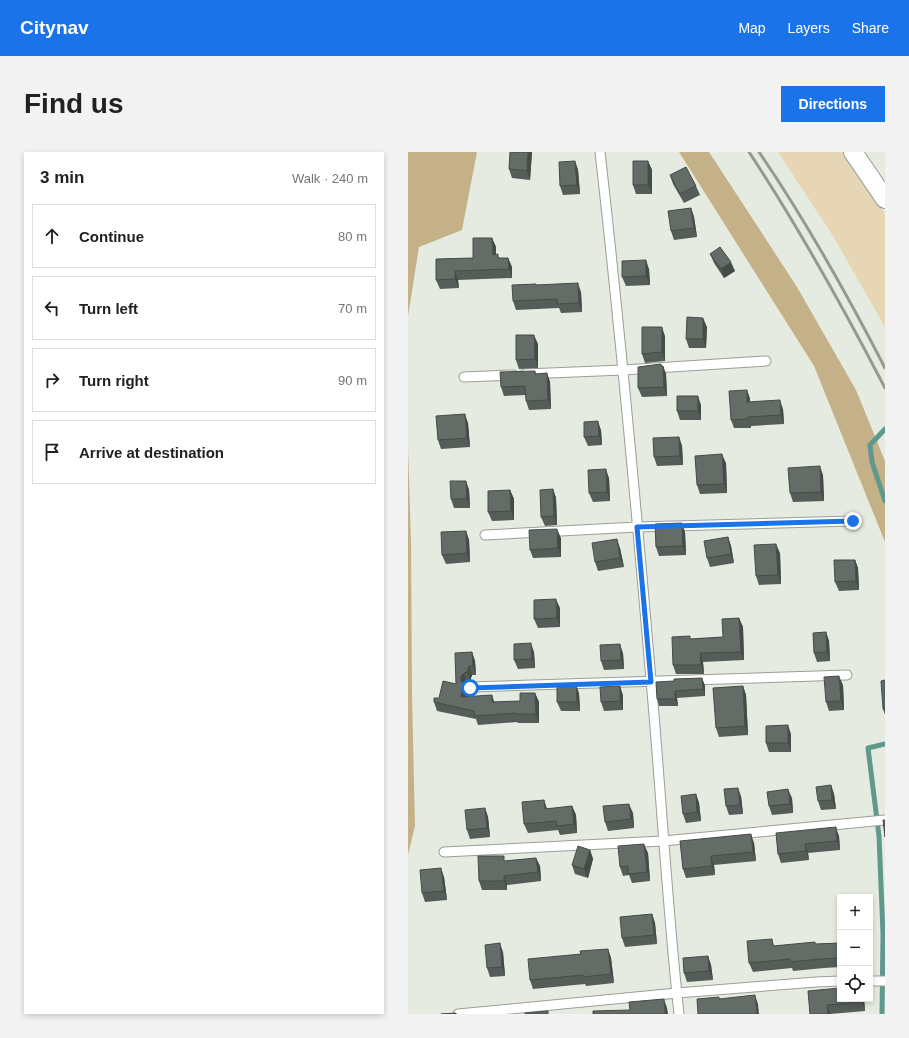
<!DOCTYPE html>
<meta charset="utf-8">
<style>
body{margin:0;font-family:Arial,sans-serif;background:#f2f2f2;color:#202124}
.controls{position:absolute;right:12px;bottom:12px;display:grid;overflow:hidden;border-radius:0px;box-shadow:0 2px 6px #0003}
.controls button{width:36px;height:36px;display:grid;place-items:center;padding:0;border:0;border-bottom:1px solid #e0e0e0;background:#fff;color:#202124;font:20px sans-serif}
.stop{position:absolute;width:12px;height:12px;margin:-9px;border:3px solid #1a73e8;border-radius:50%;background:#fff}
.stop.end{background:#1a73e8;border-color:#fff;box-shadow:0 1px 4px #0008}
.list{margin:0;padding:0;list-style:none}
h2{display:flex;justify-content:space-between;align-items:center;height:52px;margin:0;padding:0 16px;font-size:17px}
h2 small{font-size:13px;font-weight:400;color:#757577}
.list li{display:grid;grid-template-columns:26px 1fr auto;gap:12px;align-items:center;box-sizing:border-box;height:64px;margin:0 8px 8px;padding:0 8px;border:1px solid #e0e0e0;border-radius:0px}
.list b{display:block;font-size:15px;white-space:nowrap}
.list em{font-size:13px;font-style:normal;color:#757577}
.icon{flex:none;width:22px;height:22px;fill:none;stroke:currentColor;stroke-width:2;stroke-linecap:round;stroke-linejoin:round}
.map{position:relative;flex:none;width:477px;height:862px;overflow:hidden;border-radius:0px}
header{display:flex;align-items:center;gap:24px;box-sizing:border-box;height:56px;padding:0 20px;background:#1a73e8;color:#fff}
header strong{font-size:19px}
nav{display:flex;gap:22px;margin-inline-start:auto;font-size:14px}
.intro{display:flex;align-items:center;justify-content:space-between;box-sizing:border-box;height:96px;padding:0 24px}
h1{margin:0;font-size:28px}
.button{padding:10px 18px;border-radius:0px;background:#1a73e8;color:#fff;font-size:14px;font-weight:700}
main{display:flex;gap:24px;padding:0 24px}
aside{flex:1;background:#fff;border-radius:0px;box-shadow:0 2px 6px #0003}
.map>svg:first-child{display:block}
.green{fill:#e6d6b5}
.forest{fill:#c5b187}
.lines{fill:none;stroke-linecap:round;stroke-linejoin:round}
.stream{stroke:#60988d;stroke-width:5}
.service-casing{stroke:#9a9f96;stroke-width:11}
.minor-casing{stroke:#9a9f96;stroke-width:20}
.service{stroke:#fff;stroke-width:9}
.minor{stroke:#fff;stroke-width:18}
.rail{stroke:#949992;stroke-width:3}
.wall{fill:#555d58}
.shaded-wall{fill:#454c47}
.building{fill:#636c66;stroke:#454c47}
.route{stroke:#1a73e8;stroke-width:5}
</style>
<header>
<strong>Citynav</strong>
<nav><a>Map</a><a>Layers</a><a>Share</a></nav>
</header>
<div class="intro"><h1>Find us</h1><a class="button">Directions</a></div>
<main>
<aside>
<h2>3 min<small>Walk · 240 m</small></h2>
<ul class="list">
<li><svg class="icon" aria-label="ahead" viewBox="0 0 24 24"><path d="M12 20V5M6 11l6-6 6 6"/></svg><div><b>Continue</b></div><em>80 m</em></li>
<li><svg class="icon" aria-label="left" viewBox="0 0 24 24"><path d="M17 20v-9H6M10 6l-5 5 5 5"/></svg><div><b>Turn left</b></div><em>70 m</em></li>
<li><svg class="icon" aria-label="right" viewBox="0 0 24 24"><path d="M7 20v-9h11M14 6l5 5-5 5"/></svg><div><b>Turn right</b></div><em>90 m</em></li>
<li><svg class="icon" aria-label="arrive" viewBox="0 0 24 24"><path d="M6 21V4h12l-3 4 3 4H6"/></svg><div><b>Arrive at destination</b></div></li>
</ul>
</aside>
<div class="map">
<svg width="477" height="862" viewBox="0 0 477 862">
<rect width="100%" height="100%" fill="#e5ebe1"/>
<path class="green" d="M 370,0 L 438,0 L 477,62 L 477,175 L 425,84 Z"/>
<path class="forest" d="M 0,0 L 69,0 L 54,78 L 11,95 L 0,164 Z
M 271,0 L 301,0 L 389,135 L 448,238 L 477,309 L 477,390 L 406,214 Z
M 0,296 L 3,389 L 4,541 L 7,674 L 0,703 Z"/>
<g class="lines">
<path class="stream" d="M 477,277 L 462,293 L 464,310 L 477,349
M 474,862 L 475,782 L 471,684 L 460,596 L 477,592"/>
<g class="service-casing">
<path id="service" d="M 192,0 C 212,176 228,352 243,528 C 253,639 259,751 271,862
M 117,222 L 215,218 L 358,209
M 56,225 L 105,223
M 77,383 L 229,375 L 445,369
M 62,535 L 439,523
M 36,700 L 255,689 L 477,668
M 462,829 L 477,829
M 50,862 L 269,841 L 408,830 L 432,829"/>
</g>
<g class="minor-casing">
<path id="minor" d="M 445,0 L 477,47"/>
</g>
<use href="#service" class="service"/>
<use href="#minor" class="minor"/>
<path class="rail" d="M 341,0 C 391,76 435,155 477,236
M 351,0 C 398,69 439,142 477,216"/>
</g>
<path class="wall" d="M 124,0 L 122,28 L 104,26 L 101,17 Z
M 167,9 L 170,18 L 172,42 L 155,43 L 152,34 Z
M 240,9 L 244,18 L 244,42 L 228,42 L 225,33 Z
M 262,23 L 288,34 L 292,43 L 276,51 L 265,32 Z
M 283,56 L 286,65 L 289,85 L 266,88 L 263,79 Z
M 84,86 L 88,95 L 88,103 L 92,106 L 100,106 L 104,115 L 104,126 L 50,128 L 51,136 L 32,137 L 28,128 L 65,106 Z
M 302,102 L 327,119 L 316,126 L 306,111 Z
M 241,117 L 242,133 L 218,134 L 214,125 Z
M 128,133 L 173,140 L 174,160 L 153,161 L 151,156 L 108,158 L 105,149 Z
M 299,175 L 298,196 L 281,196 L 278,187 Z
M 257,184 L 257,209 L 237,211 L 234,202 Z
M 130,192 L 130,216 L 111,217 L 108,208 Z
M 254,214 L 255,214 L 258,222 L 259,244 L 234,245 L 230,236 Z
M 127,219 L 128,222 L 139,221 L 142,230 L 143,257 L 121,258 L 118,249 L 118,243 L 96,244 L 93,235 Z
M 339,238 L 342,247 L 342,250 L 375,257 L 376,272 L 343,274 L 343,276 L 326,276 L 323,268 Z
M 293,253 L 293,268 L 272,268 L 269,259 Z
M 60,271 L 62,295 L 33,297 L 30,288 Z
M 193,278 L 194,293 L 180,294 L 176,285 Z
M 271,285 L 274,294 L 275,313 L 249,314 L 246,305 Z
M 318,311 L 319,341 L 292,342 L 289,333 Z
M 415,323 L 416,349 L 385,350 L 382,341 Z
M 201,326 L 202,349 L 185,350 L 181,341 Z
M 58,329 L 61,338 L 62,356 L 46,356 L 43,347 Z
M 145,337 L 148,346 L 149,373 L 137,374 L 133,365 Z
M 102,338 L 106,347 L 106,368 L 84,369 L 80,360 Z
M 58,379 L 61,388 L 62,410 L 38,412 L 34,403 Z
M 277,380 L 278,403 L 251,404 L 248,395 Z
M 320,385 L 323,394 L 326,411 L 302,415 L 299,406 Z
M 153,386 L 153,405 L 125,406 L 122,398 Z
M 212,396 L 216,415 L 190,419 L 187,410 Z
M 372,401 L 373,432 L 351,433 L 348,424 Z
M 447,408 L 450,416 L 451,438 L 431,439 L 427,430 Z
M 152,456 L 152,475 L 130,476 L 126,467 Z
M 331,466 L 335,475 L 336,508 L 295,510 L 296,522 L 268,522 L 265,513 L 283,487 L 315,485 Z
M 418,480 L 421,489 L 422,509 L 409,510 L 406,501 Z
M 64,500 L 67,509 L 68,523 L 64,523 L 62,529 L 59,530 L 57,532 L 60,540 L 59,544 L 87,550 L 112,549 L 127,541 L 131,550 L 131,571 L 110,571 L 109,570 L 70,573 L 68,567 L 29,559 L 26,550 L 48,532 Z
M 126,500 L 127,516 L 110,517 L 106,508 Z
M 215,501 L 216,517 L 196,518 L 193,509 Z
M 294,526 L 297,534 L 297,544 L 269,546 L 270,554 L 251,554 L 249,547 L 266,529 Z
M 477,528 L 477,563 L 475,557 Z
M 435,533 L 436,558 L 421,559 L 418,550 Z
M 335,534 L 338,543 L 340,583 L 311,585 L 308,576 Z
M 171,541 L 172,559 L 153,559 L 149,550 Z
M 215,543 L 215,558 L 196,559 L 193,550 Z
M 383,582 L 383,600 L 361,600 L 358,591 Z
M 423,633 L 426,642 L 428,657 L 413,658 L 410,649 Z
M 288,642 L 291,651 L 293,669 L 278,671 L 275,662 Z
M 333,644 L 335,662 L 321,663 L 318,654 Z
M 384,646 L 385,661 L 364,663 L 361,654 Z
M 136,648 L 139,657 L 164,654 L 168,663 L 169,681 L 152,683 L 150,678 L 120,681 L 116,672 Z
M 77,656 L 80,665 L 82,685 L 62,687 L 59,678 Z
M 225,661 L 226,676 L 200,679 L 197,670 Z
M 368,681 L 431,684 L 432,698 L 400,701 L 401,708 L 373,711 L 370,702 Z
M 272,689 L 346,691 L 348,709 L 306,713 L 307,723 L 278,726 L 275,717 Z
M 182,698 L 185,707 L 180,726 L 167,722 L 164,713 Z
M 240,701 L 242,729 L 224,731 L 221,723 L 215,724 L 212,715 Z
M 128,706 L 132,714 L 133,729 L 99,733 L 99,738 L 74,738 L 71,729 L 97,709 Z
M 36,725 L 39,748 L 17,750 L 14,741 Z
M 244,762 L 247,771 L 249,792 L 217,795 L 214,786 Z
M 364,787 L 366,794 L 432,791 L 432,815 L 416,816 L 385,819 L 384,816 L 345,820 L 341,811 Z
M 200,797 L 203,806 L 206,831 L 178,834 L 177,832 L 125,837 L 122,828 L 173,802 Z
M 95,800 L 97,824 L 82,825 L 79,816 Z
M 300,804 L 303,813 L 305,828 L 279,830 L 276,821 Z
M 400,839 L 456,847 L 457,859 L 422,862 L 402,862 Z"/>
<path class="shaded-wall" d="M 120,0 L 124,0 L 122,28 L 119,19 Z
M 167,9 L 170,18 L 172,42 L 169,33 Z
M 240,9 L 244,18 L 244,42 L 240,33 Z
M 283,56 L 286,65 L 289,85 L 286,76 Z
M 84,86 L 88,95 L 88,112 L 85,103 Z
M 100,106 L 104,115 L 104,126 L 101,117 Z
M 238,108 L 241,117 L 242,133 L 238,124 Z
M 323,110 L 327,119 L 316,126 L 313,117 Z
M 47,119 L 50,128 L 51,136 L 47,127 Z
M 170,131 L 173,140 L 174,160 L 171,151 Z
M 295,166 L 299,175 L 298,196 L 295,187 Z
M 254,175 L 257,184 L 257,209 L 254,200 Z
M 126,183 L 130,192 L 130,216 L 127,207 Z
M 253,212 L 255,218 L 255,214 L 258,222 L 259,244 L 256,235 Z
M 139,221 L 142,230 L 143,257 L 140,248 Z
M 339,238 L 342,247 L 342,259 L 339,250 Z
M 290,244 L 293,253 L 293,268 L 290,259 Z
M 372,248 L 375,257 L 376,272 L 373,263 Z
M 57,262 L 60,271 L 62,295 L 59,286 Z
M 190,269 L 193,278 L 194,293 L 191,284 Z
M 271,285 L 274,294 L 275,313 L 272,304 Z
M 314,302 L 318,311 L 319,341 L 316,332 Z
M 412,314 L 415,323 L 416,349 L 413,340 Z
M 198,317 L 201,326 L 202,349 L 199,340 Z
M 58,329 L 61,338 L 62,356 L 59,347 Z
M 145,337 L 148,346 L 149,373 L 146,364 Z
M 102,338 L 106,347 L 106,368 L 103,359 Z
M 274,371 L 277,380 L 278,403 L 275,394 Z
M 149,377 L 153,386 L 153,405 L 150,396 Z
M 58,379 L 61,388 L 62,410 L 59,401 Z
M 320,385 L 323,394 L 326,411 L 323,402 Z
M 209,387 L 212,396 L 216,415 L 212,406 Z
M 368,392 L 372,401 L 373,432 L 370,423 Z
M 447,408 L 450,416 L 451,438 L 448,429 Z
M 148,447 L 152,456 L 152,475 L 149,466 Z
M 331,466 L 335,475 L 336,508 L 333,500 Z
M 418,480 L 421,489 L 422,509 L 419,500 Z
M 123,491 L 126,500 L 127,516 L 124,507 Z
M 212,492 L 215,501 L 216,517 L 213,508 Z
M 64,500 L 67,509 L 68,523 L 65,514 Z
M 292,501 L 295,510 L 296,522 L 293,513 Z
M 61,514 L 64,523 L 62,529 L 59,520 Z
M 56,521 L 59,530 L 57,532 L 60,540 L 57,553 L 53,545 L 53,524 Z
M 431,524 L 435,533 L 436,558 L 433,549 Z
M 294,526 L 297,534 L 297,544 L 295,537 Z
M 168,532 L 171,541 L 172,559 L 169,550 Z
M 212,534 L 215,543 L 215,558 L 212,549 Z
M 335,534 L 338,543 L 340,583 L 337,574 Z
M 267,539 L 269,546 L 270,554 L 267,547 Z
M 127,541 L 131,550 L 131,571 L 128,562 Z
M 84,543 L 87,552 L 84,550 Z
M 380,573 L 383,582 L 383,600 L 380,591 Z
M 423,633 L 426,642 L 428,657 L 424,648 Z
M 330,636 L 333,644 L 335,662 L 332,653 Z
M 380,637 L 384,646 L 385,661 L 382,652 Z
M 288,642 L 291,651 L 293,669 L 289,660 Z
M 136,648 L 139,657 L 137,657 Z
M 221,652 L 225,661 L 226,676 L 223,667 Z
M 164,654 L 168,663 L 169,681 L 166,672 Z
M 77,656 L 80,665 L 82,685 L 79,676 Z
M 428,675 L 431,684 L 432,698 L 429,689 Z
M 343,682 L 346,691 L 348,709 L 345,700 Z
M 236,692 L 240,701 L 242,729 L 239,720 Z
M 397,692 L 400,701 L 401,708 L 398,699 Z
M 182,698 L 185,707 L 180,726 L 176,717 Z
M 303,704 L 306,713 L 307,723 L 304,714 Z
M 128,706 L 132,714 L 133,729 L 130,720 Z
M 33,716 L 36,725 L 39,748 L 36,739 Z
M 96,724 L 99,733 L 99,738 L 96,729 Z
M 244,762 L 247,771 L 249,792 L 246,783 Z
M 92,791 L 95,800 L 97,824 L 94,815 Z
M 200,797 L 203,806 L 206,831 L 203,822 Z
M 300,804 L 303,813 L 305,828 L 301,819 Z
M 347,843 L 350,852 L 351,862 L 349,862 Z
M 256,847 L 259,856 L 260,862 L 257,862 Z
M 454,847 L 456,847 L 457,859 L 454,850 Z
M 419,853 L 422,862 L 420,862 Z"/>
<path class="building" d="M 102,0 L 120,0 L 119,19 L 101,17 Z
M 167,9 L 169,33 L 152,34 L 151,10 Z
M 225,9 L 240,9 L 240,33 L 225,33 Z
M 278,15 L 288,34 L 272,42 L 262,23 Z
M 283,56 L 286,76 L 263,79 L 260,59 Z
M 65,86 L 84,86 L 85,103 L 90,102 L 90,106 L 100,106 L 101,117 L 47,119 L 47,127 L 28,128 L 28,107 L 65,106 Z
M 312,95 L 323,110 L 313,117 L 302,102 Z
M 238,108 L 238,124 L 214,125 L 214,109 Z
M 170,131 L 171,151 L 149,152 L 149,147 L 105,149 L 104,133 L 128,132 L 128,133 Z
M 279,165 L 295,166 L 295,187 L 278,187 Z
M 234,175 L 254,175 L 254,200 L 234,202 Z
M 108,183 L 126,183 L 127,207 L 108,208 Z
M 253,212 L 253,214 L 255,214 L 256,235 L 230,236 L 230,215 Z
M 127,219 L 127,222 L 139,221 L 140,248 L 118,249 L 117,234 L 93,235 L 92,220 Z
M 339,238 L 339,250 L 372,248 L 373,263 L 340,265 L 340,267 L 323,268 L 321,239 Z
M 269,244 L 290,244 L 290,259 L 269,259 Z
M 57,262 L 59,286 L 30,288 L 28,264 Z
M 190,269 L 191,284 L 176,285 L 176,270 Z
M 271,285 L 272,304 L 246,305 L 245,286 Z
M 314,302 L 316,332 L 289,333 L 287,304 Z
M 412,314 L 413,340 L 382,341 L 380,316 Z
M 198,317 L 199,340 L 181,341 L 180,318 Z
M 42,329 L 58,329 L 59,347 L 43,347 Z
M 145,337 L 146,364 L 133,365 L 132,338 Z
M 102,338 L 103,359 L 80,360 L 80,339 Z
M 274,371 L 275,394 L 248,395 L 247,372 Z
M 149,377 L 150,396 L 122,398 L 121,378 Z
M 58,379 L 59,401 L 34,403 L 33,380 Z
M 320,385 L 323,402 L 299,406 L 296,389 Z
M 209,387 L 212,406 L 187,410 L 184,391 Z
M 368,392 L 370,423 L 348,424 L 346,393 Z
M 426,408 L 447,408 L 448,429 L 427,430 Z
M 148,447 L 149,466 L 126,467 L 126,448 Z
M 331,466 L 333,500 L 292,501 L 293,513 L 265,513 L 264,485 L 282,484 L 282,487 L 315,485 L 314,467 Z
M 418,480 L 419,500 L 406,501 L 405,481 Z
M 123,491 L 124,507 L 106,508 L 106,492 Z
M 212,492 L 213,508 L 193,509 L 192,493 Z
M 64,500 L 65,514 L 61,514 L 59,520 L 56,521 L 53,524 L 53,529 L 56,532 L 53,545 L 84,543 L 84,550 L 112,549 L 112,541 L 127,541 L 128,562 L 107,562 L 107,561 L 67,564 L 66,559 L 26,550 L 26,546 L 31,546 L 35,529 L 48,532 L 47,501 Z
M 431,524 L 433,549 L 418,550 L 416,525 Z
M 294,526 L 295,537 L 267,539 L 267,547 L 249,547 L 248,530 L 266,529 L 266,527 Z
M 477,528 L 477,557 L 475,557 L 473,529 Z
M 149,532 L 168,532 L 169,550 L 149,550 Z
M 212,534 L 212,549 L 193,550 L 192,535 Z
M 335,534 L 337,574 L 308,576 L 305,536 Z
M 380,573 L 380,591 L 358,591 L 358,574 Z
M 423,633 L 424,648 L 410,649 L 408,635 Z
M 330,636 L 332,653 L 318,654 L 316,637 Z
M 380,637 L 382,652 L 361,654 L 359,640 Z
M 288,642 L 289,660 L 275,662 L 273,644 Z
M 136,648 L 137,657 L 164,654 L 166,672 L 149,674 L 148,669 L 116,672 L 114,650 Z
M 221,652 L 223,667 L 197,670 L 195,654 Z
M 77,656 L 79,676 L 59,678 L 57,658 Z
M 475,668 L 477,668 L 477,685 Z
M 428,675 L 429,689 L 397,692 L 398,699 L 370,702 L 368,681 Z
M 343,682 L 345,700 L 303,704 L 304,714 L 275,717 L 272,689 Z
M 236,692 L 239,720 L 220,722 L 220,714 L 212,715 L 210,694 Z
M 170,694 L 182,698 L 176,717 L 164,713 Z
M 70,704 L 96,704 L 96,709 L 128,706 L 130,720 L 96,724 L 96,729 L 71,729 Z
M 33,716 L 36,739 L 14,741 L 12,718 Z
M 244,762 L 246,783 L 214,786 L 212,765 Z
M 364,787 L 365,794 L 407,790 L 407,792 L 432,791 L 432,806 L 412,807 L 382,810 L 382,807 L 341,811 L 339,789 Z
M 92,791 L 94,815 L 79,816 L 77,793 Z
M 200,797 L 203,822 L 175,825 L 175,823 L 122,828 L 120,807 L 173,802 L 172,799 Z
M 300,804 L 301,819 L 276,821 L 275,806 Z
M 432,836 L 432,847 L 454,847 L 454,850 L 419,853 L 420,862 L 402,862 L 400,839 Z
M 347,843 L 349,862 L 290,862 L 289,847 L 311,845 L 311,847 Z
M 256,847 L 257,862 L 185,862 L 185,859 L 222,858 L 221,850 Z
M 140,859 L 140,862 L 117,862 L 117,861 Z
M 48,861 L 48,862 L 33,862 Z"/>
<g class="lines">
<path class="route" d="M 62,536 L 243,530 L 229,375 L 445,369"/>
</g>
</svg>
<div class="controls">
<button>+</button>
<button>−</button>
<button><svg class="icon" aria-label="locate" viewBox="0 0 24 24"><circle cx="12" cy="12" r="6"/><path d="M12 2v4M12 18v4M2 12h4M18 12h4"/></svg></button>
</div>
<div class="stop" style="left:62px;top:536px"></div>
<div class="stop end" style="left:445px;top:369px"></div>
</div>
</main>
